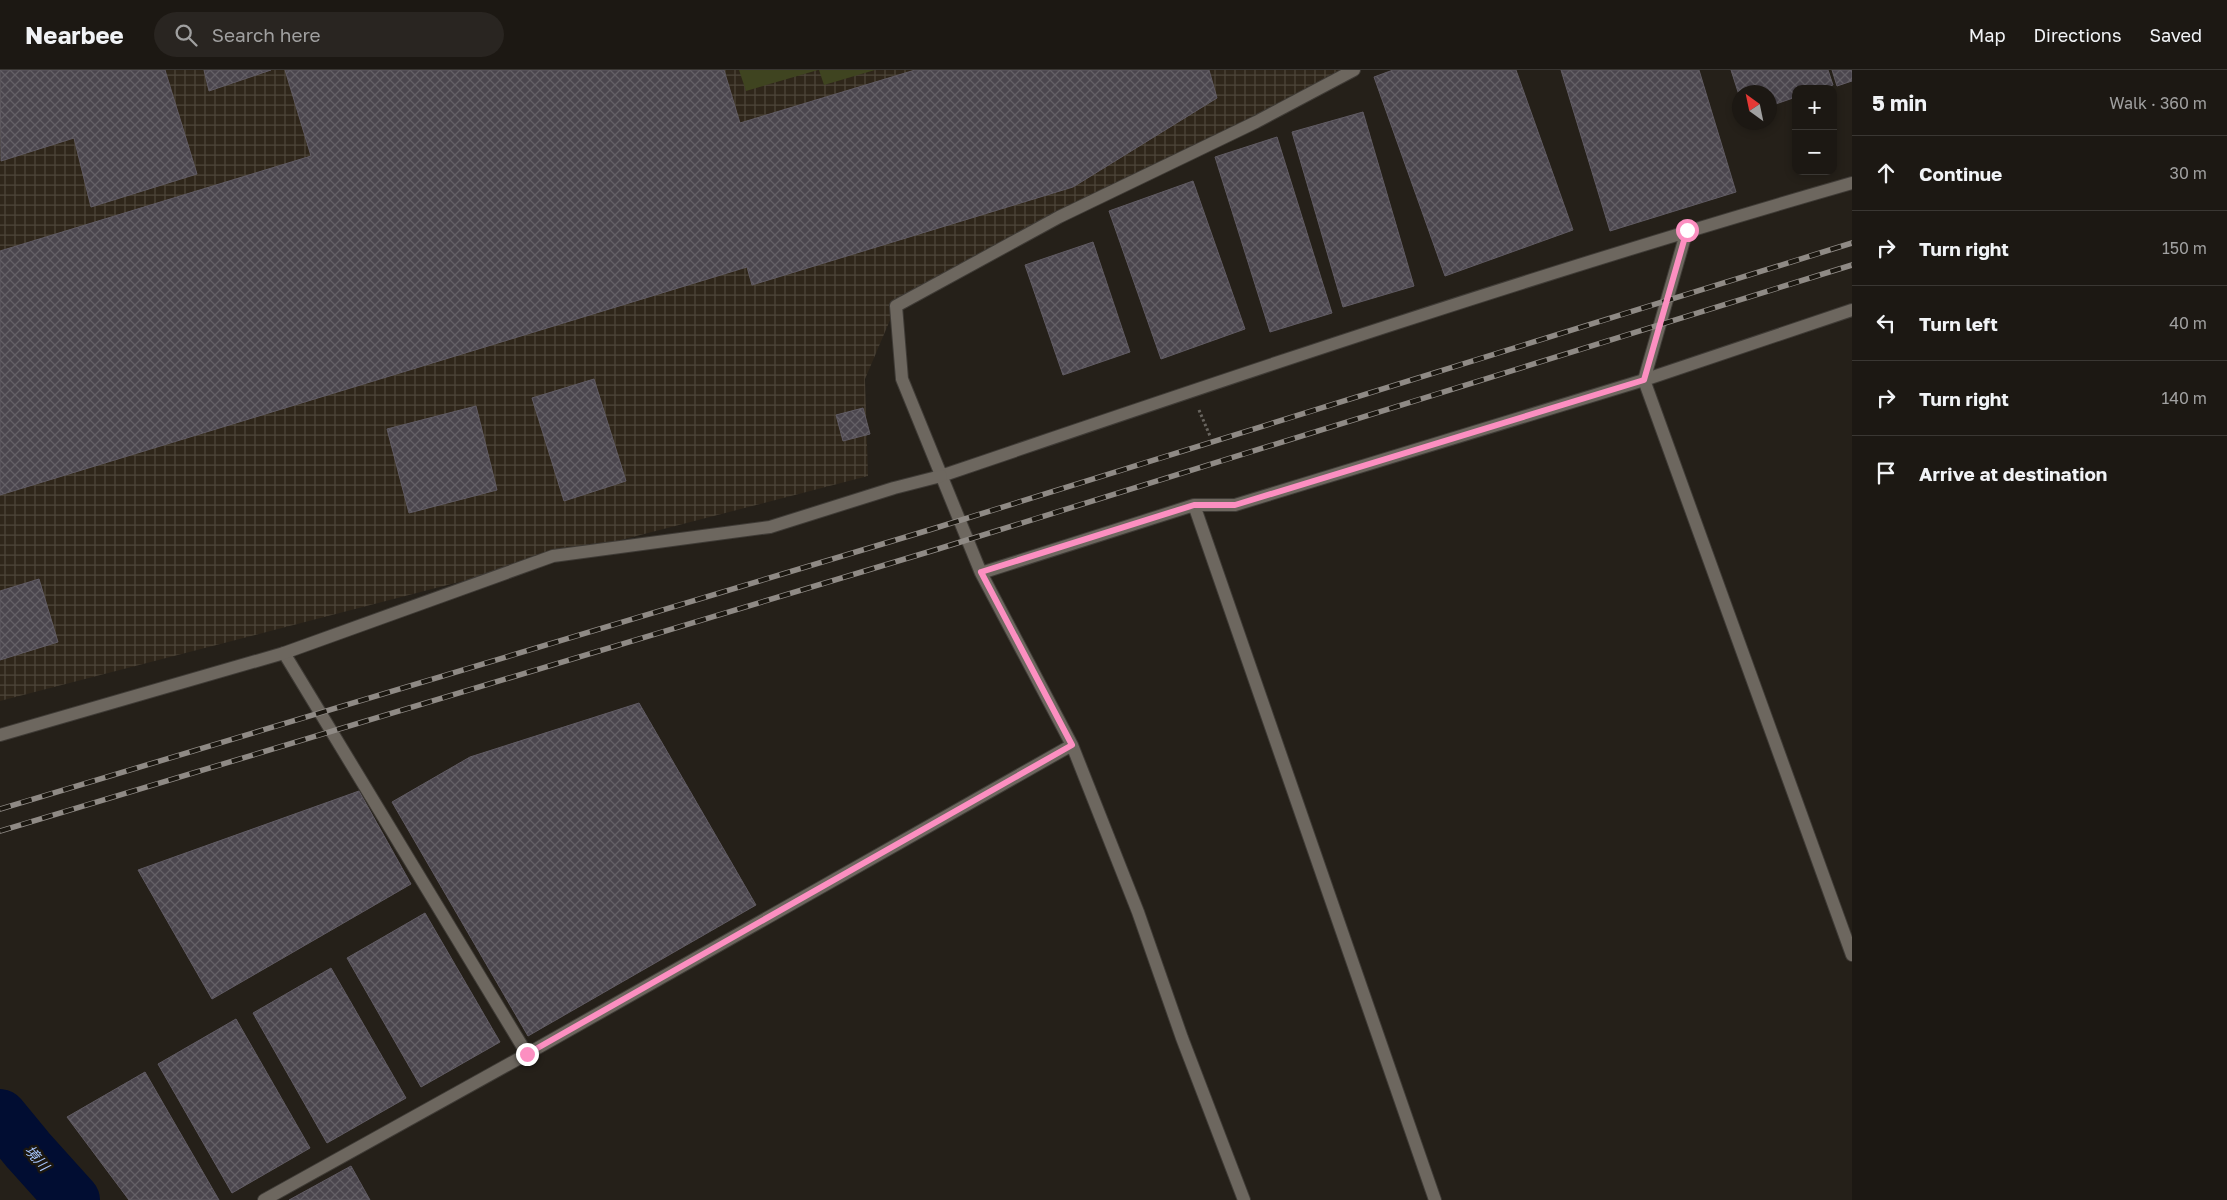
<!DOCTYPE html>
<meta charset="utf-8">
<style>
body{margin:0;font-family:"Golos Text","Noto Sans JP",sans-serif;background:#292521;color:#f1f3f6}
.controls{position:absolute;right:15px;top:15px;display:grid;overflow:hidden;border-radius:10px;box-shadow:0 2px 8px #0003}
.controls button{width:45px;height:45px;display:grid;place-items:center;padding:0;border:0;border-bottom:1px solid #3a3733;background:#1c1813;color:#f1f3f6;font:25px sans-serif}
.compass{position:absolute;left:1732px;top:15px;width:45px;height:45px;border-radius:50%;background:#1c1813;box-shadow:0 2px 8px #0003;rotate:327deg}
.stop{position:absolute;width:15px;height:15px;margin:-11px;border:4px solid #fc8fc1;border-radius:50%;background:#fff}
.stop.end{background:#fc8fc1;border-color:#fff;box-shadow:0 1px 5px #0008}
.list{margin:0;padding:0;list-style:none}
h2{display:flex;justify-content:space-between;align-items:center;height:65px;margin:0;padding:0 20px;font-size:21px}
h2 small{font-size:16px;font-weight:400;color:#a0a0a0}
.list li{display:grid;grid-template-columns:32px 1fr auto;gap:15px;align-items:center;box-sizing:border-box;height:75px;padding:0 20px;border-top:1px solid #3a3733}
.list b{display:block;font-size:19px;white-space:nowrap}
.list em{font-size:16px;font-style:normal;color:#a0a0a0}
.icon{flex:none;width:28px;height:28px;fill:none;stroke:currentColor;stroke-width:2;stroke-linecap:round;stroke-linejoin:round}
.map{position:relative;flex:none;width:1852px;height:1130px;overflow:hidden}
header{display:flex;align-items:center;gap:30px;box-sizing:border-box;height:70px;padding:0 25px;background:#1c1813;border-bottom:1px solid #3a3733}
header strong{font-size:24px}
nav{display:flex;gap:28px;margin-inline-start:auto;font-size:18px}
.search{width:350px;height:45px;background:#292521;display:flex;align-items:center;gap:12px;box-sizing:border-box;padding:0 18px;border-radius:28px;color:#a0a0a0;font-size:19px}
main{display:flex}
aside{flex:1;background:#1c1813}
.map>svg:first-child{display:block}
.industrial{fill:url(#industrial-grid)}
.green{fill:#3f4420}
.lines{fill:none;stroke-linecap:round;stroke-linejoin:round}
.river{stroke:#010d32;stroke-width:54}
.building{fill:url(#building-cross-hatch);stroke:#605b63}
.minor-casing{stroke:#3f3b36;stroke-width:14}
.tertiary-casing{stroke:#3f3b36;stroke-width:14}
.path{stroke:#69655f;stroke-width:3;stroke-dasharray:2.5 2.5;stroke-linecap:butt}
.minor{stroke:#6d675f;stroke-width:12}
.tertiary{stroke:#6d675f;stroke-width:12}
.rail-casing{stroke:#8f8a85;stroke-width:5.5}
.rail{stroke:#1b1710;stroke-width:4;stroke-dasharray:11;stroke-linecap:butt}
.route{stroke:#fc8fc1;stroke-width:6}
.labels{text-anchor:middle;stroke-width:5;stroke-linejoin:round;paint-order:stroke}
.water-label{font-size:14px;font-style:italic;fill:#a7c5fd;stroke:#1b1710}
</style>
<header>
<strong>Nearbee</strong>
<div class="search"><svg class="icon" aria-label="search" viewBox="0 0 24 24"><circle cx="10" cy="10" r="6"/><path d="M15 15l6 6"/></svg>Search here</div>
<nav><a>Map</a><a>Directions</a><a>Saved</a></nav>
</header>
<main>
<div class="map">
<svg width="1852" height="1130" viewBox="0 0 1852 1130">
<defs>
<pattern id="industrial-grid" width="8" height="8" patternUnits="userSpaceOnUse" patternTransform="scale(1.25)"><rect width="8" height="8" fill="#2f261a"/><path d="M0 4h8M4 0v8" fill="none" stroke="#4d453a"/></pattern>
<pattern id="building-cross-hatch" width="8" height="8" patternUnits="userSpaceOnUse" patternTransform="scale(1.25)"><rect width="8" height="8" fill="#4b464e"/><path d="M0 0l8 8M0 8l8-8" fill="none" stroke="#646066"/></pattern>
</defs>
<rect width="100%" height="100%" fill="#252019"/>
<path class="industrial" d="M 0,0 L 1341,0 L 896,236 L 865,309 L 868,406 L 0,631 Z"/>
<path class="green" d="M 739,0 L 818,0 L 746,21 Z
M 819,0 L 875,0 L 824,15 Z"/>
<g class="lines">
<path class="river" d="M 0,1046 L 28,1080 L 73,1130"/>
</g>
<path class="building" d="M 0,0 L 165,0 L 197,104 L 91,137 L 74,68 L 1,91 Z
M 204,0 L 271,0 L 209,21 Z
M 285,0 L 724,0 L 740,53 L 915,0 L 1209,0 L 1217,28 L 1073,117 L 752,215 L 747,197 L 0,425 L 0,181 L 311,86 Z
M 1393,0 L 1516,0 L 1573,160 L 1445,206 L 1374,7 Z
M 1561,0 L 1699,0 L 1736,122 L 1610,161 Z
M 1731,0 L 1828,0 L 1833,15 L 1822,19 L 1796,19 L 1796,27 L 1770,36 L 1770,22 L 1740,22 L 1740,28 Z
M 1832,0 L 1852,0 L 1852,11 L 1837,16 Z
M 1363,42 L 1414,216 L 1343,237 L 1292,62 Z
M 1277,67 L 1332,243 L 1270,262 L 1215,87 Z
M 1193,111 L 1245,259 L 1161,289 L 1109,141 Z
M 1093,172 L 1130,282 L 1063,305 L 1025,195 Z
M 594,309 L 626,411 L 564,431 L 532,328 Z
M 476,336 L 497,420 L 409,443 L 387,359 Z
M 863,338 L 870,364 L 843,371 L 836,345 Z
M 39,509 L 58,572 L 0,590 L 0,521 Z
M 639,633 L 756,835 L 528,966 L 392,732 L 470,687 Z
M 359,721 L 411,814 L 212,929 L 138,800 Z
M 425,843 L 500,972 L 421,1017 L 347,888 Z
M 331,898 L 406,1028 L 327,1073 L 253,943 Z
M 236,949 L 310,1078 L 232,1123 L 158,994 Z
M 145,1002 L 219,1130 L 129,1130 L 67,1047 Z
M 351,1096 L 370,1130 L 289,1130 Z"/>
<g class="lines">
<g class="minor-casing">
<path id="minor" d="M 1687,160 L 1644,310 L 1852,885
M 941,406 C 1243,303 1545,201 1852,113
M 1194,435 L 1435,1130
M 981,503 L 1194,435 L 1235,435 L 1644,310 L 1852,240
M 284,583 L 527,984
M 264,1130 L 527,984 L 1072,675
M 1244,1130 L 1182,968 L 1138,842 L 1072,675 L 981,503 L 902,309 L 896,236 L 1059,147 L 1256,52 L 1354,0"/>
</g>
<g class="tertiary-casing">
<path id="tertiary" d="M 0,665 L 284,583 L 553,486 L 770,457 L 894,418 L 941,406"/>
</g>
<path class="path" d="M 1199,340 L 1210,366"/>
<use href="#minor" class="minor"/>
<use href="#tertiary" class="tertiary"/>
<g class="rail-casing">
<path id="rail" d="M 0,739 L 929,460 L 1852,173
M 0,761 L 938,479 L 1852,195"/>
</g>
<use href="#rail" class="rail"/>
</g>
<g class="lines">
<path class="route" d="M 527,984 L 1072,675 L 981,502 L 1194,435 L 1235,435 L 1644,310 L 1687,160"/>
</g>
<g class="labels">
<g class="water-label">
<text transform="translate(37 1088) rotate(49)" y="5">境川</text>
</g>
</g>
</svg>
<div class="controls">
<button>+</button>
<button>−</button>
</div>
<svg class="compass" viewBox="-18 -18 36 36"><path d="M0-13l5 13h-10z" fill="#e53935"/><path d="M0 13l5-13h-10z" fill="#a0a0a0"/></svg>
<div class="stop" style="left:1687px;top:160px"></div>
<div class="stop end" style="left:527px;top:984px"></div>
</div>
<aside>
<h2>5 min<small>Walk · 360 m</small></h2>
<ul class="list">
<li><svg class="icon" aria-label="ahead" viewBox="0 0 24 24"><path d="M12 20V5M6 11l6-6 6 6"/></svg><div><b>Continue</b></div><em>30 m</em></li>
<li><svg class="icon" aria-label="right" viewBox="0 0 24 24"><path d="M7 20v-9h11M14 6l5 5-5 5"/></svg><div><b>Turn right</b></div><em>150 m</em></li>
<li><svg class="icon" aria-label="left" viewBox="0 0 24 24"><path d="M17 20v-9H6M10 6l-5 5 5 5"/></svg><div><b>Turn left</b></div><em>40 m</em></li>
<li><svg class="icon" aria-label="right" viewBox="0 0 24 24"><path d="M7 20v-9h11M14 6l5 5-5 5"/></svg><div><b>Turn right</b></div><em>140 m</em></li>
<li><svg class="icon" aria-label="arrive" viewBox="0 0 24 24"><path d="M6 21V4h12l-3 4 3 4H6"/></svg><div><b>Arrive at destination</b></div></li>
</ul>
</aside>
</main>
